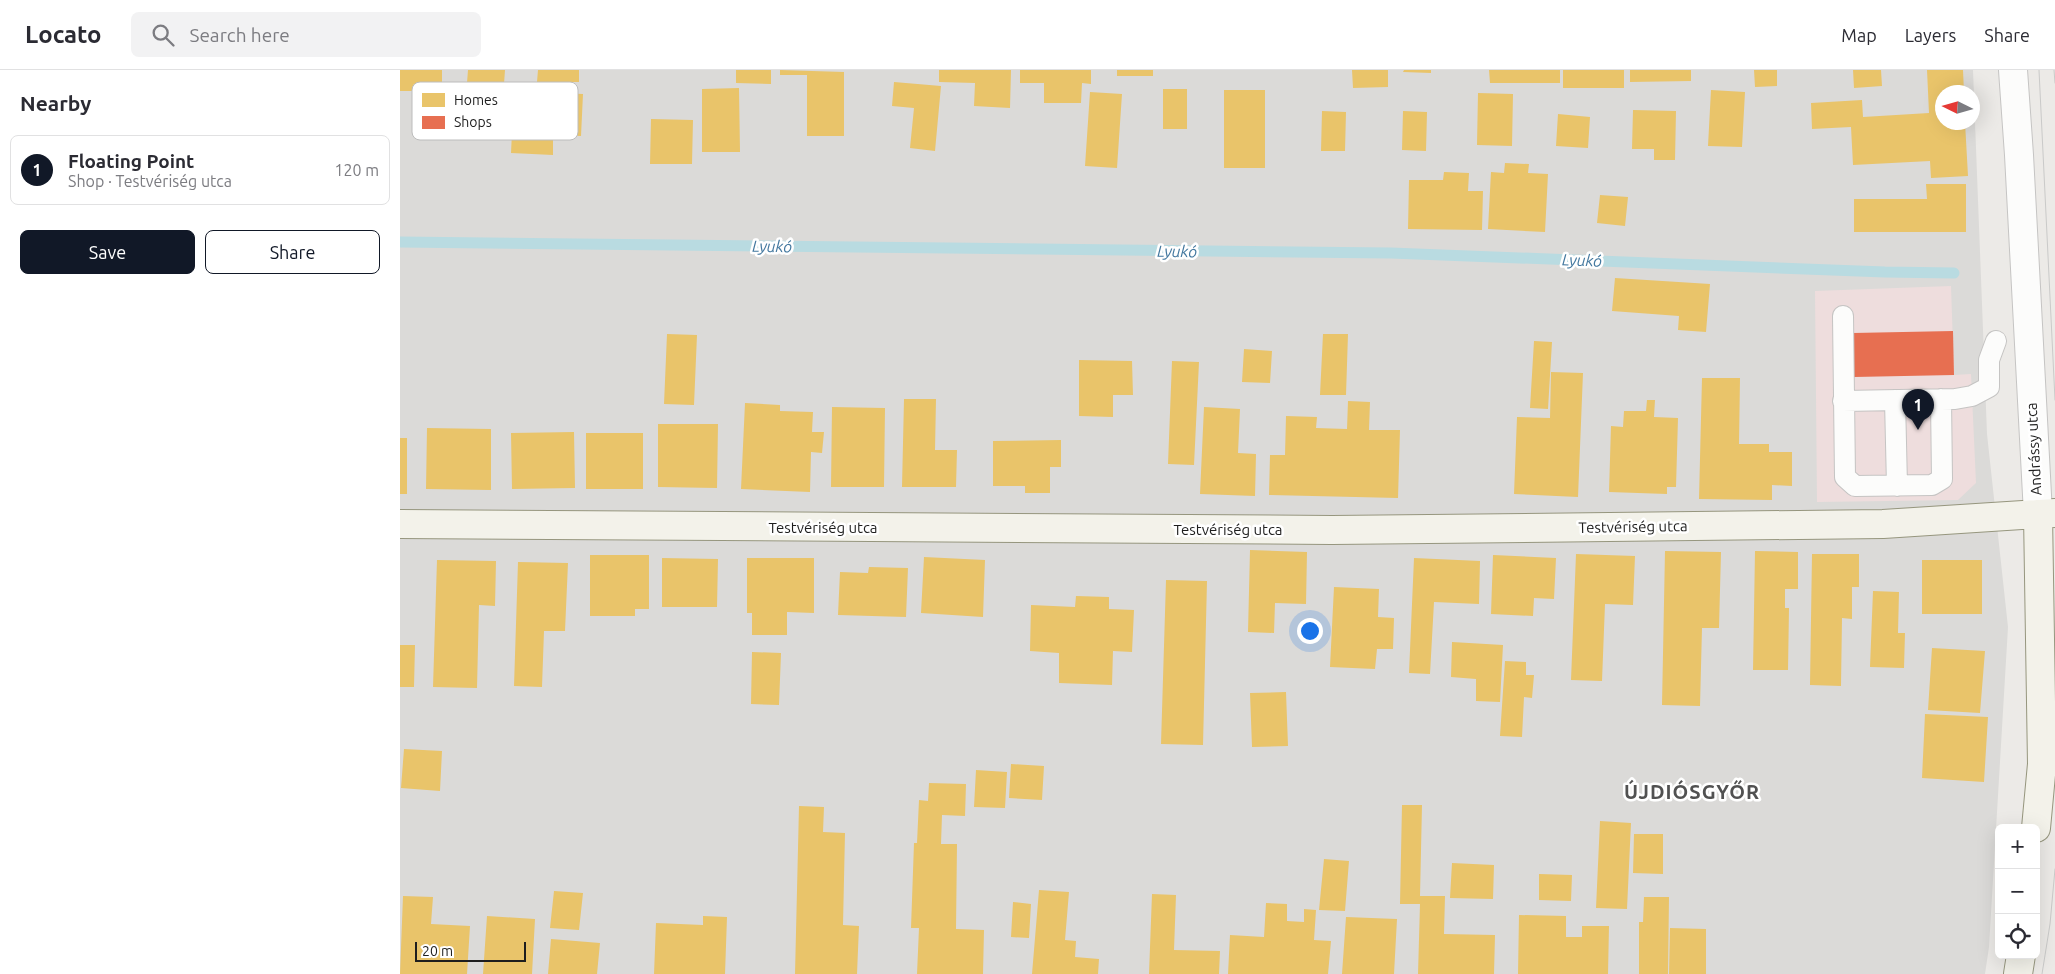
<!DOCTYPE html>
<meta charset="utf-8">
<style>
body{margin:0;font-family:Ubuntu,sans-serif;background:#f2f2f3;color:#2b2b33}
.controls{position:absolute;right:15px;bottom:15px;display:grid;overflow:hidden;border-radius:8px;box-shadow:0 5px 20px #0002}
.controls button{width:45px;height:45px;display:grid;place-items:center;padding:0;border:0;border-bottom:1px solid #e1e1e2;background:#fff;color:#2b2b33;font:25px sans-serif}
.compass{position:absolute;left:1535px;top:15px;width:45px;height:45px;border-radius:50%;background:#fff;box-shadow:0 5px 20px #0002;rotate:275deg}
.scale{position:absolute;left:15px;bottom:12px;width:111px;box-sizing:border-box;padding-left:5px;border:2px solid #1e1e1e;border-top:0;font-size:14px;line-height:18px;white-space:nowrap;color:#1e1e1e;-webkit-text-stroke:4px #fff;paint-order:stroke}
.you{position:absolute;left:909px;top:560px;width:18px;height:18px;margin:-12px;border:4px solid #fff;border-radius:50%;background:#1a73e8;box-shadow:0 0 0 8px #1a73e833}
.badge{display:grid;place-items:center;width:32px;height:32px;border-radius:50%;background:#111827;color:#fff;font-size:16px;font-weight:700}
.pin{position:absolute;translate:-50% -41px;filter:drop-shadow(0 1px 2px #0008)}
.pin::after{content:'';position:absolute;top:26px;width:18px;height:15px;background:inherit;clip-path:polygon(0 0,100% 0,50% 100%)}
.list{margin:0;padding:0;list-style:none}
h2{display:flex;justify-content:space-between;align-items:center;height:65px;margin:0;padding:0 20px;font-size:21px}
h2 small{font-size:16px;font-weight:400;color:#7c7c81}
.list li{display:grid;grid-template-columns:32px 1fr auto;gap:15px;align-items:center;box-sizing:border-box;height:70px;margin:0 10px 10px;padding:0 10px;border:1px solid #e1e1e2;border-radius:8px}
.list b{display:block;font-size:19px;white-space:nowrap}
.list p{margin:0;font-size:16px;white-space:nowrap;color:#7c7c81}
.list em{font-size:16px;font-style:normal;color:#7c7c81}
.actions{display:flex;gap:10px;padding:15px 20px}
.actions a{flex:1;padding:11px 0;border:1px solid #111827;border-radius:8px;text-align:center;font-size:18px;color:#111827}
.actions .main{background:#111827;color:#fff}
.icon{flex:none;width:28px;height:28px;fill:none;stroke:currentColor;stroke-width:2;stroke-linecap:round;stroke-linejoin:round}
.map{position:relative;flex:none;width:1655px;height:904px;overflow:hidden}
header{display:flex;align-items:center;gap:30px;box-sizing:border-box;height:70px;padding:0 25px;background:#fff;border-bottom:1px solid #e1e1e2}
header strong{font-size:24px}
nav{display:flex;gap:28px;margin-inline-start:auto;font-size:18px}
.search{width:350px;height:45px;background:#f2f2f3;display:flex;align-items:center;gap:12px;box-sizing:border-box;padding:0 18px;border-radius:8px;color:#7c7c81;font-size:19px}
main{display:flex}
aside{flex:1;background:#fff}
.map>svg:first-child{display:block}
.residential{fill:#dbdad8;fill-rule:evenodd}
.commercial{fill:#edd}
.homes{fill:#e9c46a}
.shops{fill:#e76f51}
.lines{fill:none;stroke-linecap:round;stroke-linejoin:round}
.stream{stroke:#b9dbe1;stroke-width:11}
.service-casing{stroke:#c5c4c3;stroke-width:22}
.tertiary-casing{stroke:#c5c4c3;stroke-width:30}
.secondary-casing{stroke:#96967e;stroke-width:30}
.service{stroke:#fcfcfb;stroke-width:20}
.tertiary{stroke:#fcfcfb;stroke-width:28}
.secondary{stroke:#f3f2ea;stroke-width:28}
.tram{stroke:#cacac9;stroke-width:1}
.labels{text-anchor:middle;stroke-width:5;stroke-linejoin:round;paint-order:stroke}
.street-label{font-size:15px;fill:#1e1e1e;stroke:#fff}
.water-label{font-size:16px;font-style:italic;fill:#43789f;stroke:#fff}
.district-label{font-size:20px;font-weight:bold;letter-spacing:1px;fill:#515151;stroke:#fff}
.key{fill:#fff;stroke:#bcbcbc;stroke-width:1}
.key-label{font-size:14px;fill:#1e1e1e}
</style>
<header>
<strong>Locato</strong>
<div class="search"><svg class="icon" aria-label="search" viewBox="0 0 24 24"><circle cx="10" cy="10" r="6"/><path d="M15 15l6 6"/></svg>Search here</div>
<nav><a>Map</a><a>Layers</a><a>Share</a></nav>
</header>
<main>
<aside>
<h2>Nearby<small></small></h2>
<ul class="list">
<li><span class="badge">1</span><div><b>Floating Point</b><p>Shop · Testvériség utca</p></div><em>120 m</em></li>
</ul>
<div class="actions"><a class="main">Save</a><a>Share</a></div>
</aside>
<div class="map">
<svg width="1655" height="904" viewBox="0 0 1655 904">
<rect width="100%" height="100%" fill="#eceae7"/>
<path class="residential" d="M 0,0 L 1573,0 L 1587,364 L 1608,557 L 1589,877 L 1585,904 L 0,904 ZM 1542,22 L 1572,22 L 1572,52 L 1542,52 Z"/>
<path class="commercial" d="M 1551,216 L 1554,305 L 1571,304 L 1576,413 L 1558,430 L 1417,432 L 1415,221 Z"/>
<path class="homes" d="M 0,0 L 42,0 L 42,21 L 0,21 Z
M 68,0 L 105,0 L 103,28 L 66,26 Z
M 138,0 L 179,0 L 179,12 L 137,12 Z
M 336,0 L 371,0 L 371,14 L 336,13 Z
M 380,0 L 444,2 L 444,66 L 407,66 L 407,5 L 380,5 Z
M 539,0 L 611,0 L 610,38 L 574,36 L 575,13 L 539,12 Z
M 620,0 L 691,0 L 691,14 L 682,13 L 681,33 L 644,33 L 644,13 L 620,13 Z
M 717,0 L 753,0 L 753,6 L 717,6 Z
M 952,0 L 988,0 L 988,17 L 953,18 Z
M 1004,0 L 1031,0 L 1031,3 L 1003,2 Z
M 1089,0 L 1160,0 L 1160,13 L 1090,13 Z
M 1163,0 L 1224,0 L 1224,18 L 1163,18 Z
M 1230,0 L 1291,0 L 1291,11 L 1230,12 Z
M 1354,0 L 1377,0 L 1377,16 L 1355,17 Z
M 1453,0 L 1481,0 L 1482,16 L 1454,18 Z
M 1527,0 L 1563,0 L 1564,22 L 1542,22 L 1542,52 L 1565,52 L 1568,106 L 1531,108 L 1530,91 L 1453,95 L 1451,57 L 1412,59 L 1411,33 L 1462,30 L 1463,47 L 1529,43 Z
M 494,12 L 541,16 L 535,81 L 510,78 L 514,38 L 492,36 Z
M 339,18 L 340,82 L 302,82 L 302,19 Z
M 763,19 L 787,19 L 787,59 L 763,59 Z
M 824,20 L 865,20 L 865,98 L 824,98 Z
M 1311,20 L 1345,22 L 1342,77 L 1308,76 Z
M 114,21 L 183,24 L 181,66 L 153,65 L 153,85 L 111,83 Z
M 690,22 L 722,24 L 717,98 L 685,96 Z
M 1078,23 L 1113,24 L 1112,76 L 1077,75 Z
M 1233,40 L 1276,41 L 1275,90 L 1254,90 L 1254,79 L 1232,79 Z
M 922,41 L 946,42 L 945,81 L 921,81 Z
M 1003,41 L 1027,42 L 1026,81 L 1002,80 Z
M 1158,44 L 1190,47 L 1188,78 L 1156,76 Z
M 251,49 L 293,50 L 292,94 L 250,94 Z
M 1105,93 L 1129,94 L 1128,103 L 1148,104 L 1145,162 L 1088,159 L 1091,102 L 1104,103 Z
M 1044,102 L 1069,103 L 1068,121 L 1083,121 L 1082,160 L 1008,159 L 1009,110 L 1043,110 Z
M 1526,114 L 1566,114 L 1566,162 L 1454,162 L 1454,129 L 1527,129 Z
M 1200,125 L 1228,127 L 1225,156 L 1197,153 Z
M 1215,208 L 1310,214 L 1306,262 L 1278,260 L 1279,246 L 1212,241 Z
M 267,264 L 297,265 L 294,335 L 264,334 Z
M 923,264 L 948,264 L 946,325 L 920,325 Z
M 1134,271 L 1152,272 L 1148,339 L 1130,338 Z
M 844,279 L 872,281 L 870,313 L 842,312 Z
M 679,290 L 732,291 L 733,325 L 713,325 L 713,347 L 679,346 Z
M 772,291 L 799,292 L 794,395 L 768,394 Z
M 1151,302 L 1183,303 L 1178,427 L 1114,424 L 1117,347 L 1150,348 Z
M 1302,308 L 1340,308 L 1339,374 L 1369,374 L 1369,382 L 1392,382 L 1392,416 L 1372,415 L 1372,430 L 1299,429 Z
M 504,329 L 536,329 L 535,380 L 557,380 L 556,417 L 502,417 Z
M 1247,330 L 1255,330 L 1254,347 L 1278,348 L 1276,417 L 1267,417 L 1267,424 L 1209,422 L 1211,356 L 1223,357 L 1224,341 L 1246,341 Z
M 948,331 L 970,332 L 969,360 L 1000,360 L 998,428 L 869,425 L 870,385 L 885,385 L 886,346 L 917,347 L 916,358 L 947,359 Z
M 345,333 L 380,335 L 380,341 L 413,342 L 412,362 L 424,362 L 422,383 L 411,382 L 410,422 L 341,419 Z
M 432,337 L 485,338 L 484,417 L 431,417 Z
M 804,337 L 840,339 L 838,383 L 856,384 L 855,426 L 800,424 Z
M 258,354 L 318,354 L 317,418 L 258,417 Z
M 27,358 L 91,359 L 91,420 L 26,419 Z
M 174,362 L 175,418 L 112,419 L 111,363 Z
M 186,363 L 243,363 L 243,419 L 186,419 Z
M 0,368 L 7,368 L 7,424 L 0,424 Z
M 661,370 L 661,397 L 650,397 L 650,423 L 625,423 L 625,416 L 593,416 L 593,371 Z
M 850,480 L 907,482 L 906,534 L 875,533 L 874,563 L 848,562 Z
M 1265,481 L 1321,482 L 1319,558 L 1302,558 L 1300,636 L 1262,635 Z
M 1355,481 L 1398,482 L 1398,519 L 1385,519 L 1385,538 L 1389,538 L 1388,600 L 1353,600 Z
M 1176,484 L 1235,486 L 1233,535 L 1205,534 L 1202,611 L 1171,610 Z
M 1412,484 L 1459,484 L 1459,517 L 1452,517 L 1452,549 L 1442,548 L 1441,616 L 1410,615 Z
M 190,485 L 249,485 L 249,539 L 235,539 L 235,546 L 190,546 Z
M 1093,485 L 1156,488 L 1154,529 L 1134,528 L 1133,546 L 1091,544 Z
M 524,487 L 585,490 L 583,547 L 521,543 Z
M 262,488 L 318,489 L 317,537 L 262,537 Z
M 347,488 L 414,488 L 414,543 L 387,542 L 387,565 L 352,565 L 352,543 L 347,543 Z
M 1014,488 L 1080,491 L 1079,534 L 1034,532 L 1030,604 L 1009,603 Z
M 37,490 L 96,491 L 95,536 L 79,535 L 77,618 L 33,617 Z
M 1522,490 L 1582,490 L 1582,544 L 1522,544 Z
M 118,492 L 168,493 L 165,561 L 144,561 L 142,617 L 114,616 Z
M 469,497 L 508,498 L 506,547 L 438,545 L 440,502 L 468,503 Z
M 766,510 L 807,511 L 803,675 L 761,674 Z
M 934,517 L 979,519 L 978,547 L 994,548 L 993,579 L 977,579 L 975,599 L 930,597 Z
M 1473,521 L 1499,522 L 1498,563 L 1505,563 L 1504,598 L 1470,597 Z
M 676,526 L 709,527 L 709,539 L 734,540 L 732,582 L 713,581 L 712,615 L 659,613 L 659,583 L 630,581 L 631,535 L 675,537 Z
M 1052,572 L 1103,575 L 1100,632 L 1076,631 L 1076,609 L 1051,607 Z
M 0,575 L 15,575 L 14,617 L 0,617 Z
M 1532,578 L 1585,581 L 1580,643 L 1528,640 Z
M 352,582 L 381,583 L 379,635 L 351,634 Z
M 1105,591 L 1126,592 L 1126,605 L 1134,605 L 1132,628 L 1124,627 L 1122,667 L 1100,666 Z
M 886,622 L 888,676 L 852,677 L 850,623 Z
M 1525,644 L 1588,647 L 1584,712 L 1522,708 Z
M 4,679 L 42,681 L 40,721 L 1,718 Z
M 611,694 L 644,696 L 642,730 L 609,728 Z
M 576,700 L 607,702 L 605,738 L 574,737 Z
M 529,713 L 566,714 L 565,746 L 542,745 L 541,774 L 557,774 L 556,859 L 584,860 L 583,904 L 517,904 L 519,858 L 511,858 L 514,773 L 517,773 L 519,730 L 528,731 Z
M 1002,735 L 1022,735 L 1020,826 L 1045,826 L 1044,864 L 1095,865 L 1094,904 L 1018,904 L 1020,834 L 1000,834 Z
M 399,736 L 424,737 L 423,762 L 445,763 L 443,855 L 459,856 L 457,904 L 395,904 Z
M 1200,751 L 1231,753 L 1227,839 L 1196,838 Z
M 1234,764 L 1263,764 L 1263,804 L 1233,803 Z
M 924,789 L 949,791 L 945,841 L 919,840 Z
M 1052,793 L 1094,795 L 1093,829 L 1050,828 Z
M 1139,804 L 1172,805 L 1171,831 L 1139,830 Z
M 639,820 L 669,822 L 665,870 L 676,871 L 675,887 L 699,889 L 698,904 L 632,904 Z
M 154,821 L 183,823 L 179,860 L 150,858 Z
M 752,824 L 776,825 L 774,880 L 820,881 L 819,904 L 749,904 Z
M 3,826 L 33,827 L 31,854 L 70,856 L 67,904 L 0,904 Z
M 1244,827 L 1269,827 L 1268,904 L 1239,904 L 1239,852 L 1243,852 Z
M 613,832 L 631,834 L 629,868 L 611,867 Z
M 866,833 L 887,834 L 887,851 L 904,852 L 904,839 L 916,840 L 914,870 L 931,871 L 928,904 L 828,904 L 830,865 L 864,867 Z
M 1119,845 L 1166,846 L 1166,867 L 1182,867 L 1182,856 L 1209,856 L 1208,904 L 1118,904 Z
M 87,846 L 135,849 L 132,904 L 83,904 Z
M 303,846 L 327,847 L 325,904 L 254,904 L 256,853 L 303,855 Z
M 946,847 L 997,849 L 994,904 L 942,904 Z
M 1270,858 L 1306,859 L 1306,904 L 1269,904 Z
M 151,869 L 200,873 L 197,904 L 148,904 Z"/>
<path class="shops" d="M 1553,261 L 1554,305 L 1454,307 L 1453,263 Z"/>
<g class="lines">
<path class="stream" d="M 0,172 L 991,183 L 1485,202 L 1554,203"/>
<g class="service-casing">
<path id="service" d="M 1443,246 L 1445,407 L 1455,416 L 1532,415 L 1542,409 L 1541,329
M 1495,330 L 1497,416
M 1443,331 L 1555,329 L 1572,326 L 1589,317 L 1589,290 L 1596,271"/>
</g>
<g class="tertiary-casing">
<path id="tertiary" d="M 1613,0 L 1619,85 L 1638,444"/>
</g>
<g class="secondary-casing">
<path id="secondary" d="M 0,454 L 932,460 L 1483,454 L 1655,443
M 1636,758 L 1642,694 L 1638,444
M 1618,904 L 1621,885"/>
</g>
<use href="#service" class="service"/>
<use href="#tertiary" class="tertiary"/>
<use href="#secondary" class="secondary"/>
<path class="tram" d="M 1639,0 L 1655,330
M 1654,0 L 1655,13
M 1642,904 L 1650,854 L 1655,799"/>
</g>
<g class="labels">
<g class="street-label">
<text transform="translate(1634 379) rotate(-93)" y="5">Andrássy utca</text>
<text transform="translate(1233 457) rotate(-1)" y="5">Testvériség utca</text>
<text x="423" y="463">Testvériség utca</text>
<text x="828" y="465">Testvériség utca</text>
</g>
<g class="water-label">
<text transform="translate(372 176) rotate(1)" y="6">Lyukó</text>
<text transform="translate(777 181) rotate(1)" y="6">Lyukó</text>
<text transform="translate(1182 190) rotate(2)" y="6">Lyukó</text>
</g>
<g class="district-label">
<text x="1292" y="729">ÚJDIÓSGYŐR</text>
</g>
</g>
<rect x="12" y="12" width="166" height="58" rx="8" class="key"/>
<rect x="22" y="23" width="23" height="14" fill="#e9c46a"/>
<rect x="22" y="46" width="23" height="13" fill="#e76f51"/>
<g class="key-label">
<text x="54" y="35">Homes</text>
<text x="54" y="57">Shops</text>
</g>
</svg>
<div class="controls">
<button>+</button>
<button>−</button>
<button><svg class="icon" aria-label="locate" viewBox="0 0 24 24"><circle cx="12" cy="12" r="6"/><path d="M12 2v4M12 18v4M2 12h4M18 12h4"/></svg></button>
</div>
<svg class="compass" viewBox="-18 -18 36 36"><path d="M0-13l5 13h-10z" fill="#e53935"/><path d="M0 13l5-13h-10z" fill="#7c7c81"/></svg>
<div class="scale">20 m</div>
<div class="you"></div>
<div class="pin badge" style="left:1518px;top:360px">1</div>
</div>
</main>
